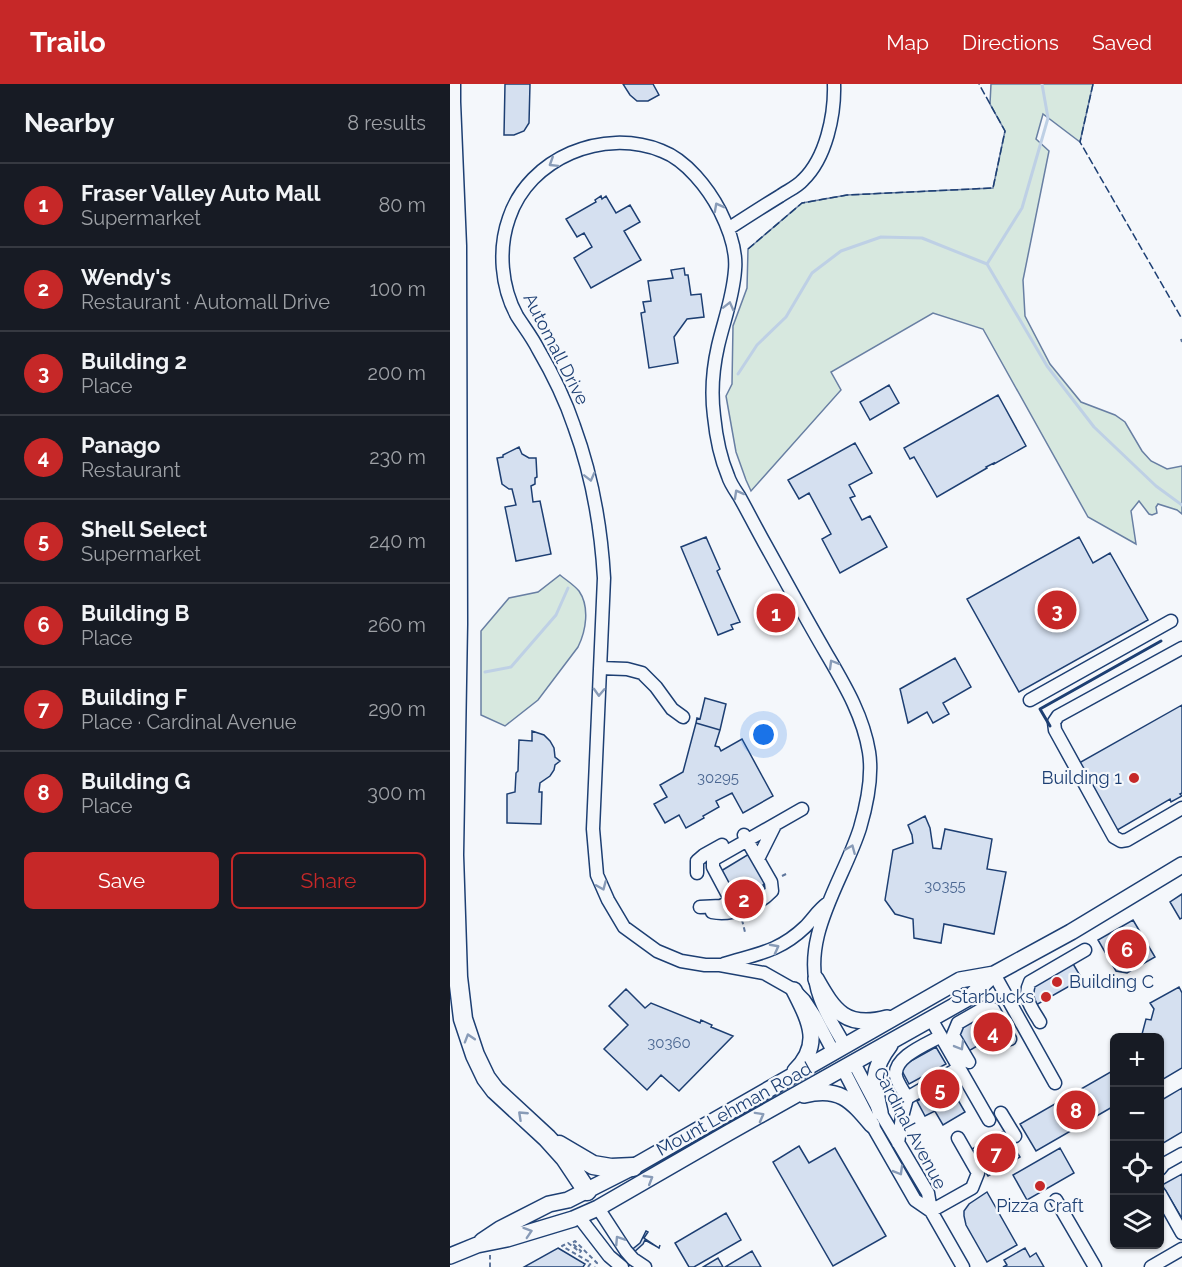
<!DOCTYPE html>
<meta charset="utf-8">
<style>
body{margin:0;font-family:Raleway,sans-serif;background:#20242c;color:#f1f3f6}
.controls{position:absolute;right:18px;bottom:18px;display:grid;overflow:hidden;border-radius:9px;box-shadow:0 2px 4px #0004}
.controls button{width:54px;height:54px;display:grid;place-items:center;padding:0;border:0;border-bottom:2px solid #363941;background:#171b24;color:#f1f3f6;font:30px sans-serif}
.you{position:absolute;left:314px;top:651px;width:21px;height:21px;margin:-15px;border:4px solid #fff;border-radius:50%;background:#1a73e8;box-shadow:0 0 0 9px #1a73e833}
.badge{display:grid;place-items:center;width:39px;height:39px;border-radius:50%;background:#c62828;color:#fff;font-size:20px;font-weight:700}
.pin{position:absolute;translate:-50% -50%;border:3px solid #fff;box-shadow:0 2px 6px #0006}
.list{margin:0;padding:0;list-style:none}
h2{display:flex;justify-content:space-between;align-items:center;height:78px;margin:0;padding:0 24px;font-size:26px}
h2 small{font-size:20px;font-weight:400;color:#9ea1a6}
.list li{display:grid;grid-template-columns:39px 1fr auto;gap:18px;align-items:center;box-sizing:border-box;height:84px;padding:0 24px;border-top:2px solid #363941}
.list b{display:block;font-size:22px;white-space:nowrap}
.list p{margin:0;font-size:20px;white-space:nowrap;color:#9ea1a6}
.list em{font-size:20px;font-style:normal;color:#9ea1a6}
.actions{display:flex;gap:12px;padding:18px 24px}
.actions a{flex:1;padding:14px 0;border:2px solid #c62828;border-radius:9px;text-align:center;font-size:21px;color:#c62828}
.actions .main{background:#c62828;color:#fff}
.icon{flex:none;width:33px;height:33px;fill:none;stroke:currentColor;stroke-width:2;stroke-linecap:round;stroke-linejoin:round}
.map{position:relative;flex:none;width:732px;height:1183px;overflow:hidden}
header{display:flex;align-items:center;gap:36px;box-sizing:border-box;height:84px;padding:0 30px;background:#c62828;color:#fff}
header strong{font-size:28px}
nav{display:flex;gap:33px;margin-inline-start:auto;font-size:21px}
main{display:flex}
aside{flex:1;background:#171b24}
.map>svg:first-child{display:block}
.green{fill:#d7e8df;stroke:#687fa3;stroke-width:1.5}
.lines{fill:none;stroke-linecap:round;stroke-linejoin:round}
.stream{stroke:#bed0e5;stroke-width:3}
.building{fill:#d5e0f0;stroke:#1d3f73;stroke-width:1.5}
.minor-casing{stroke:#1d3f73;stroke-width:15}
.major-casing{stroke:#1d3f73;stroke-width:18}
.highway-casing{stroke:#1d3f73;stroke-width:21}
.path{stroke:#5e769c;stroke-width:2;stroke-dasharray:4.5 3;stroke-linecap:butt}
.minor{stroke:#f4f7fb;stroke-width:12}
.major{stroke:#f4f7fb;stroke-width:15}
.highway{stroke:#f4f7fb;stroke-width:18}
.fence{stroke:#1d3f73;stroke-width:1.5;stroke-dasharray:8 3;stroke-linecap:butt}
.wall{stroke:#1d3f73;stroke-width:3}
.oneway{stroke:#889bb7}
.poi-dot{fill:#c62828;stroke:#f4f7fb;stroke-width:2}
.labels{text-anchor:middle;stroke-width:4.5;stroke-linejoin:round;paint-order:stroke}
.number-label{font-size:15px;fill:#4b6792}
.street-label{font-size:18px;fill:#1d3f73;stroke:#f4f7fb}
.poi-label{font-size:18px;fill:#1d3f73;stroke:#f4f7fb;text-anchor:end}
</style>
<header>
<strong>Trailo</strong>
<nav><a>Map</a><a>Directions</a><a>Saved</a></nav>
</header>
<main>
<aside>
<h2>Nearby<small>8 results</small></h2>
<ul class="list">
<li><span class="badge">1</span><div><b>Fraser Valley Auto Mall</b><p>Supermarket</p></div><em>80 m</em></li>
<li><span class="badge">2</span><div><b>Wendy's</b><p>Restaurant · Automall Drive</p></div><em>100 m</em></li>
<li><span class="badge">3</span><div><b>Building 2</b><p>Place</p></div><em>200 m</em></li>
<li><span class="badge">4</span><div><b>Panago</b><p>Restaurant</p></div><em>230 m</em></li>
<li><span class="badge">5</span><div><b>Shell Select</b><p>Supermarket</p></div><em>240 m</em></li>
<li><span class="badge">6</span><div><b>Building B</b><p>Place</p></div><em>260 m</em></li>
<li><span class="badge">7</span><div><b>Building F</b><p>Place · Cardinal Avenue</p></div><em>290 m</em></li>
<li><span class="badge">8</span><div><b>Building G</b><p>Place</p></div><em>300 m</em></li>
</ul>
<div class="actions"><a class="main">Save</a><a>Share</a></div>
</aside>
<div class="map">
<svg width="732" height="1183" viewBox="0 0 732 1183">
<rect width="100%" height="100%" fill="#f4f7fb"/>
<path class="green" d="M 541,0 L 643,0 L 630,58 L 593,30 L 586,55 L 599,67 L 573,196 L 575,232 L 600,280 L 631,318 L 665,331 L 675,338 L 692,367 L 701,377 L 717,385 L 732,382 L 732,430 L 727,426 L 708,420 L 706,423 L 707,429 L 702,431 L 699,430 L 689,417 L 681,427 L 686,460 L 638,433 L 533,245 L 483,229 L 381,288 L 391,306 L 301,407 L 296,396 L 286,368 L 276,312 L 282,300 L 283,242 L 297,204 L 298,165 L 352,119 L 397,111 L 543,104 L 555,47 L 540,20 Z
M 110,491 C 116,496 124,501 129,507 C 140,523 136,547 128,563 L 88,616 L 55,642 L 31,631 L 31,547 L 59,514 L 88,508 Z"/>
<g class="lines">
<path class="stream" d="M 537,180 L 572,124 L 598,34 L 592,0
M 288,290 L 307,261 L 336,233 L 362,189 L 391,167 L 431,153 L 472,154 L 537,180 L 597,282 L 644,343 L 706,402 L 732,421
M 35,588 L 61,583 L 106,531 L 118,504"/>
</g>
<path class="building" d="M 55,0 L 80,0 L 79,39 L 74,47 L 64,51 L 54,51 Z
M 173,0 L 203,0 L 209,11 L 198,17 L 187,17 L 180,11 Z
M 151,112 L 152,115 L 156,112 L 166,129 L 180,121 L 190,138 L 174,147 L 191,176 L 141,204 L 124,174 L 142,163 L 134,149 L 127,153 L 116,135 L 146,118 L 145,116 Z
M 234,184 L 235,191 L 238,191 L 241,211 L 251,210 L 254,233 L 237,235 L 224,253 L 228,279 L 199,284 L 191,229 L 195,228 L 193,218 L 201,217 L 198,197 L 223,194 L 221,186 Z
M 439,301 L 449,319 L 420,336 L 410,318 Z
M 548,311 L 576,362 L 544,380 L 544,379 L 536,383 L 537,384 L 487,413 L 464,373 L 460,375 L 454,364 Z
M 405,359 L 422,389 L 399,401 L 405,412 L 400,414 L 412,436 L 420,432 L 437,463 L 390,489 L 372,455 L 381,450 L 359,409 L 349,415 L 338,396 Z
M 69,363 L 72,370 L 79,374 L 86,374 L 87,393 L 85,394 L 85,400 L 81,402 L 83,418 L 90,417 L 101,470 L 66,477 L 55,423 L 66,421 L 62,405 L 59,405 L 52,400 L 47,374 L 53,373 L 53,371 Z
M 256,453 L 270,485 L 267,487 L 290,538 L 281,541 L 283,545 L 268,551 L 231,463 Z
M 629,453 L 643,479 L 660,469 L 698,536 L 569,608 L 517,515 Z
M 505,574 L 521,603 L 493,619 L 499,630 L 483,639 L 477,628 L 458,639 L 450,605 Z
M 255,614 L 276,620 L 270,646 L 246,639 L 247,634 L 250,635 Z
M 732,621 L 732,709 L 730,710 L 732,712 L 721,718 L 720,715 L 664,748 L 629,679 Z
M 246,639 L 270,646 L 265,662 L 269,663 L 271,667 L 292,655 L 323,712 L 293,729 L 282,709 L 266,717 L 269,723 L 253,732 L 254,734 L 236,744 L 229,731 L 215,739 L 204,720 L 217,713 L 210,701 L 233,688 Z
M 82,647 L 94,651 L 100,657 L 104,664 L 105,673 L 110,677 L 105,681 L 104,686 L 100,692 L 90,699 L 89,708 L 92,708 L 91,740 L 57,739 L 57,710 L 65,708 L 66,689 L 68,687 L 69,656 L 82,657 Z
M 475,732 L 480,744 L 483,764 L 491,765 L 495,745 L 542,755 L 537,785 L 556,788 L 544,850 L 494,840 L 491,859 L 464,854 L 463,835 L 445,830 L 435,816 L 443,766 L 463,759 L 462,751 L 458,741 Z
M 299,770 L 316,799 L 313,801 L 317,807 L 292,822 L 288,815 L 285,816 L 272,793 L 271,787 Z
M 732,810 L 732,834 L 730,835 L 720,818 Z
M 683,836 L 705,873 L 677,889 L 666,887 L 648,856 Z
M 622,878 L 632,895 L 586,921 L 579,911 L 581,901 Z
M 729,903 L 732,909 L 732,984 L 710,997 L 710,954 L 691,954 L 696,935 L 701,936 L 704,925 L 700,919 Z
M 176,905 L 195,924 L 201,919 L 250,939 L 251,936 L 262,941 L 261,943 L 283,952 L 229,1007 L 211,991 L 197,1006 L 154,965 L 178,941 L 159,922 Z
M 537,926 L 551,949 L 541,954 L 539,952 L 528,959 L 529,961 L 517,968 L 508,950 L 511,941 Z
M 486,963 L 496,980 L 459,1000 L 450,983 Z
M 664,986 L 664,1022 L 586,1067 L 570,1040 Z
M 498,999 L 515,1028 L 493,1041 L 476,1012 Z
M 732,1004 L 732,1048 L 710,1061 L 710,1017 Z
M 476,1012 L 485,1027 L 475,1032 L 467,1017 Z
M 552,1048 L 560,1061 L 562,1060 L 570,1073 L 538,1092 L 532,1082 L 531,1082 L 522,1065 L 532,1059 L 531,1056 L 541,1051 L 542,1053 Z
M 349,1062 L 359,1079 L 385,1064 L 436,1152 L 383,1182 L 323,1078 Z
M 610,1064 L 624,1089 L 577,1116 L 563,1091 Z
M 732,1090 L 732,1132 L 731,1133 L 712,1101 Z
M 537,1108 L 567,1161 L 537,1178 L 516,1141 L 514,1132 L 514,1127 L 519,1120 Z
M 276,1129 L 291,1156 L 244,1183 L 239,1183 L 225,1159 Z
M 196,1147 L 198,1148 L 194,1154 L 209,1164 L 210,1161 L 209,1164 L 195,1156 L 193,1160 L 182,1170 L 164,1183 L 162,1183 L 169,1176 L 190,1159 Z
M 108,1164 L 135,1180 L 133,1183 L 74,1183 Z
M 575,1164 L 580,1173 L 586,1169 L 594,1183 L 553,1183 L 557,1181 L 554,1176 Z
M 302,1167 L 311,1183 L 275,1183 Z
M 268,1174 L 273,1183 L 253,1183 Z"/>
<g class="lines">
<g class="minor-casing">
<path id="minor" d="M 278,145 C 295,134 312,123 330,112 C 337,107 347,103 353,96 C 376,74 385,31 384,0
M 732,564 L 608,632 L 604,638 L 605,646 L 664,753 L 671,757 L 677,756 L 732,724
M 150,584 L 177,585 L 192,589 L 206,603 L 222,625 L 233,633
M 580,616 L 721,537
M 308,775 L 325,741
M 247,789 L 247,777 L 254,771 L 272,761
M 250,823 L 271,822 L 279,818 L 279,813 L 263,783 L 263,777 L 266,774 L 352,725
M 262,828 C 282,832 308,822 322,807 L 321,798 L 294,751
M 274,880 C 306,870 329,868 355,843 C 363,835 368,826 378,819
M 544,890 L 605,999
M 481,935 L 539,1036
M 590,938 C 582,924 572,914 580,898 L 635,866
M 491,952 C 477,960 443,973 446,992 C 447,999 454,1007 457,1014 L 509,984
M 384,969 L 364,931 L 354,916 L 344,906 L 314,889 L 270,881 L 255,881 L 231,877 L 207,867 L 174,843 L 158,816 L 147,791 L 143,745 L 154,494 C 151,442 142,391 124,342 C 115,315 102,289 88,265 C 82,253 74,243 67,232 C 51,203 48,165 59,134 C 79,74 153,43 212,67 C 236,76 258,104 270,127 C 279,145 287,166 285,186 C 283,214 274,236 268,262 C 263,284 261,309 264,332 C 266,352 270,373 278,392 C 280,399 285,406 289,412 C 298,428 306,444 315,460 C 335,496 355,533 376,569 C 394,600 413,631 419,668 C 423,693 417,720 410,744 C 393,798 348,855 370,914 C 376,931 387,947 395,962
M 519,978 L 503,951 L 508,939 L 536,923 L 543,925 L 560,955
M 404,979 L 430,1028 L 478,1109 L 481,1127 L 513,1183
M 393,985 L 422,1041 L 465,1116 L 481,1127
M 551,1029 L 565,1052
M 448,1059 L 452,1033 L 457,1014
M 710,1085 L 714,1080 L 732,1070
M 710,1110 L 732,1149
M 606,1116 L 645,1183
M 148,1124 L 176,1167 L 183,1175 L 195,1183
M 481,1127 L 522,1104 L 528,1089 L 508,1054
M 129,1133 L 159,1172 L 172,1183
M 701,1183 L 732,1165"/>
</g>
<g class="major-casing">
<path id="major" d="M 366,895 C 384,927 396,945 437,934
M 344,906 C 359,936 373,960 345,987
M 354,1011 C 389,1002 401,1016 422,1041
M 430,1028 C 423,999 421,986 440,961
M 32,1157 L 50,1145 L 99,1120 L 118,1116 L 183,1083 L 510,896 L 544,890
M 0,1172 L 27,1161 L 57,1155 L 123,1135 L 148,1124 L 278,1049 L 520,913 L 544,890 L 621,848 L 732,781"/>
</g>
<g class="highway-casing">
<path id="highway" d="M 1,18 L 7,162 L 8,540 L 4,771 L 8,893 L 13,935 L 25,971 L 36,994 L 45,1006 L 97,1054 L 115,1074 L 137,1107
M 1,28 L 1,0
M 109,1061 L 143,1081 L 161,1084 L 183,1083"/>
</g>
<path class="path" d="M 731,255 L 732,258
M 332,792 L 338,789
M 292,836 L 295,848
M 40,1171 L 40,1183
M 138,1183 L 141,1179 L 112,1162 L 118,1159 L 130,1168 L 131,1167 L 122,1159 L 125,1157 L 147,1179 L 145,1183"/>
<use href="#minor" class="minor"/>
<use href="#major" class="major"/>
<use href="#highway" class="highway"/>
<path class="fence" d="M 643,0 L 630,58 L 732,235
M 298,165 L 352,119 L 397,111 L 543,104 L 555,47 L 529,0"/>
<path class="wall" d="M 600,642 L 590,625 L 711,557"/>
</g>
<defs><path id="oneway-chevron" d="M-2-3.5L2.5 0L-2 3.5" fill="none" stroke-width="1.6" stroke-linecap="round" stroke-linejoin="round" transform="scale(1.5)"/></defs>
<g class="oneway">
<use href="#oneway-chevron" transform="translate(103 79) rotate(148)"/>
<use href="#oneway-chevron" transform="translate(268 123) rotate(-118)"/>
<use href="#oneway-chevron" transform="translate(279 222) rotate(-76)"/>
<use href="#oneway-chevron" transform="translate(140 393) rotate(76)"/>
<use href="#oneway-chevron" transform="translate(288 410) rotate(-119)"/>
<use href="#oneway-chevron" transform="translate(383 580) rotate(-120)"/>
<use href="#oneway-chevron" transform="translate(149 608) rotate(92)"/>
<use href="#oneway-chevron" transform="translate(401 765) rotate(-67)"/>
<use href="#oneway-chevron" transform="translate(152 802) rotate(67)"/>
<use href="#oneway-chevron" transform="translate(325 864) rotate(-28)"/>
<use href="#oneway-chevron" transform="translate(19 954) rotate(-107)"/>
<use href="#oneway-chevron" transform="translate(510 962) rotate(60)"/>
<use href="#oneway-chevron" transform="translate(72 1031) rotate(-137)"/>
<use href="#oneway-chevron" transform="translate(310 1032) rotate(-29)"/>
<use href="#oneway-chevron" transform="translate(449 1087) rotate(60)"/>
<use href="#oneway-chevron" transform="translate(199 1095) rotate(-31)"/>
<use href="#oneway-chevron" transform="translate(78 1148) rotate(-18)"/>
<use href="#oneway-chevron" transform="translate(169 1156) rotate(-123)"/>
</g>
<g class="poi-dot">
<circle cx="684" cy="694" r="6"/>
<circle cx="607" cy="898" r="6"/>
<circle cx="596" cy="913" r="6"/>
<circle cx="590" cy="1102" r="6"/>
</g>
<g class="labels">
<g class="number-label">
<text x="268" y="699">30295</text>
<text x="495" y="807">30355</text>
<text x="219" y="964">30360</text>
</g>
<g class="street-label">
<text transform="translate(106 265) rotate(63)" y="6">Automall Drive</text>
<text transform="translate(284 1025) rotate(-29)" y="6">Mount Lehman Road</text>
<text transform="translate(460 1044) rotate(62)" y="6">Cardinal Avenue</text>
</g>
<g class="poi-label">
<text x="672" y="700">Building 1</text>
<text x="619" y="904" text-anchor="start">Building C</text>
<text x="584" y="919">Starbucks</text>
<text x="590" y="1128" text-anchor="middle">Pizza Craft</text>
</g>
</g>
</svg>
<div class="controls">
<button>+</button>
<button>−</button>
<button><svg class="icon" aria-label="locate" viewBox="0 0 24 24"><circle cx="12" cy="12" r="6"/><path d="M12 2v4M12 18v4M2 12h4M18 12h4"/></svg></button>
<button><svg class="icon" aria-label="layers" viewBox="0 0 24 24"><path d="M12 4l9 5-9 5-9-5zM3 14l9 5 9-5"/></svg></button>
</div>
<div class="you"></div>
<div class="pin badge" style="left:326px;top:529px">1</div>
<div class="pin badge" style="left:294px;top:815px">2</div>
<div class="pin badge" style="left:607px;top:526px">3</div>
<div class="pin badge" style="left:543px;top:948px">4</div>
<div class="pin badge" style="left:490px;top:1005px">5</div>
<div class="pin badge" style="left:677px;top:865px">6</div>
<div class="pin badge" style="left:546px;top:1069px">7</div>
<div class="pin badge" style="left:626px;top:1026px">8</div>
</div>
</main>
